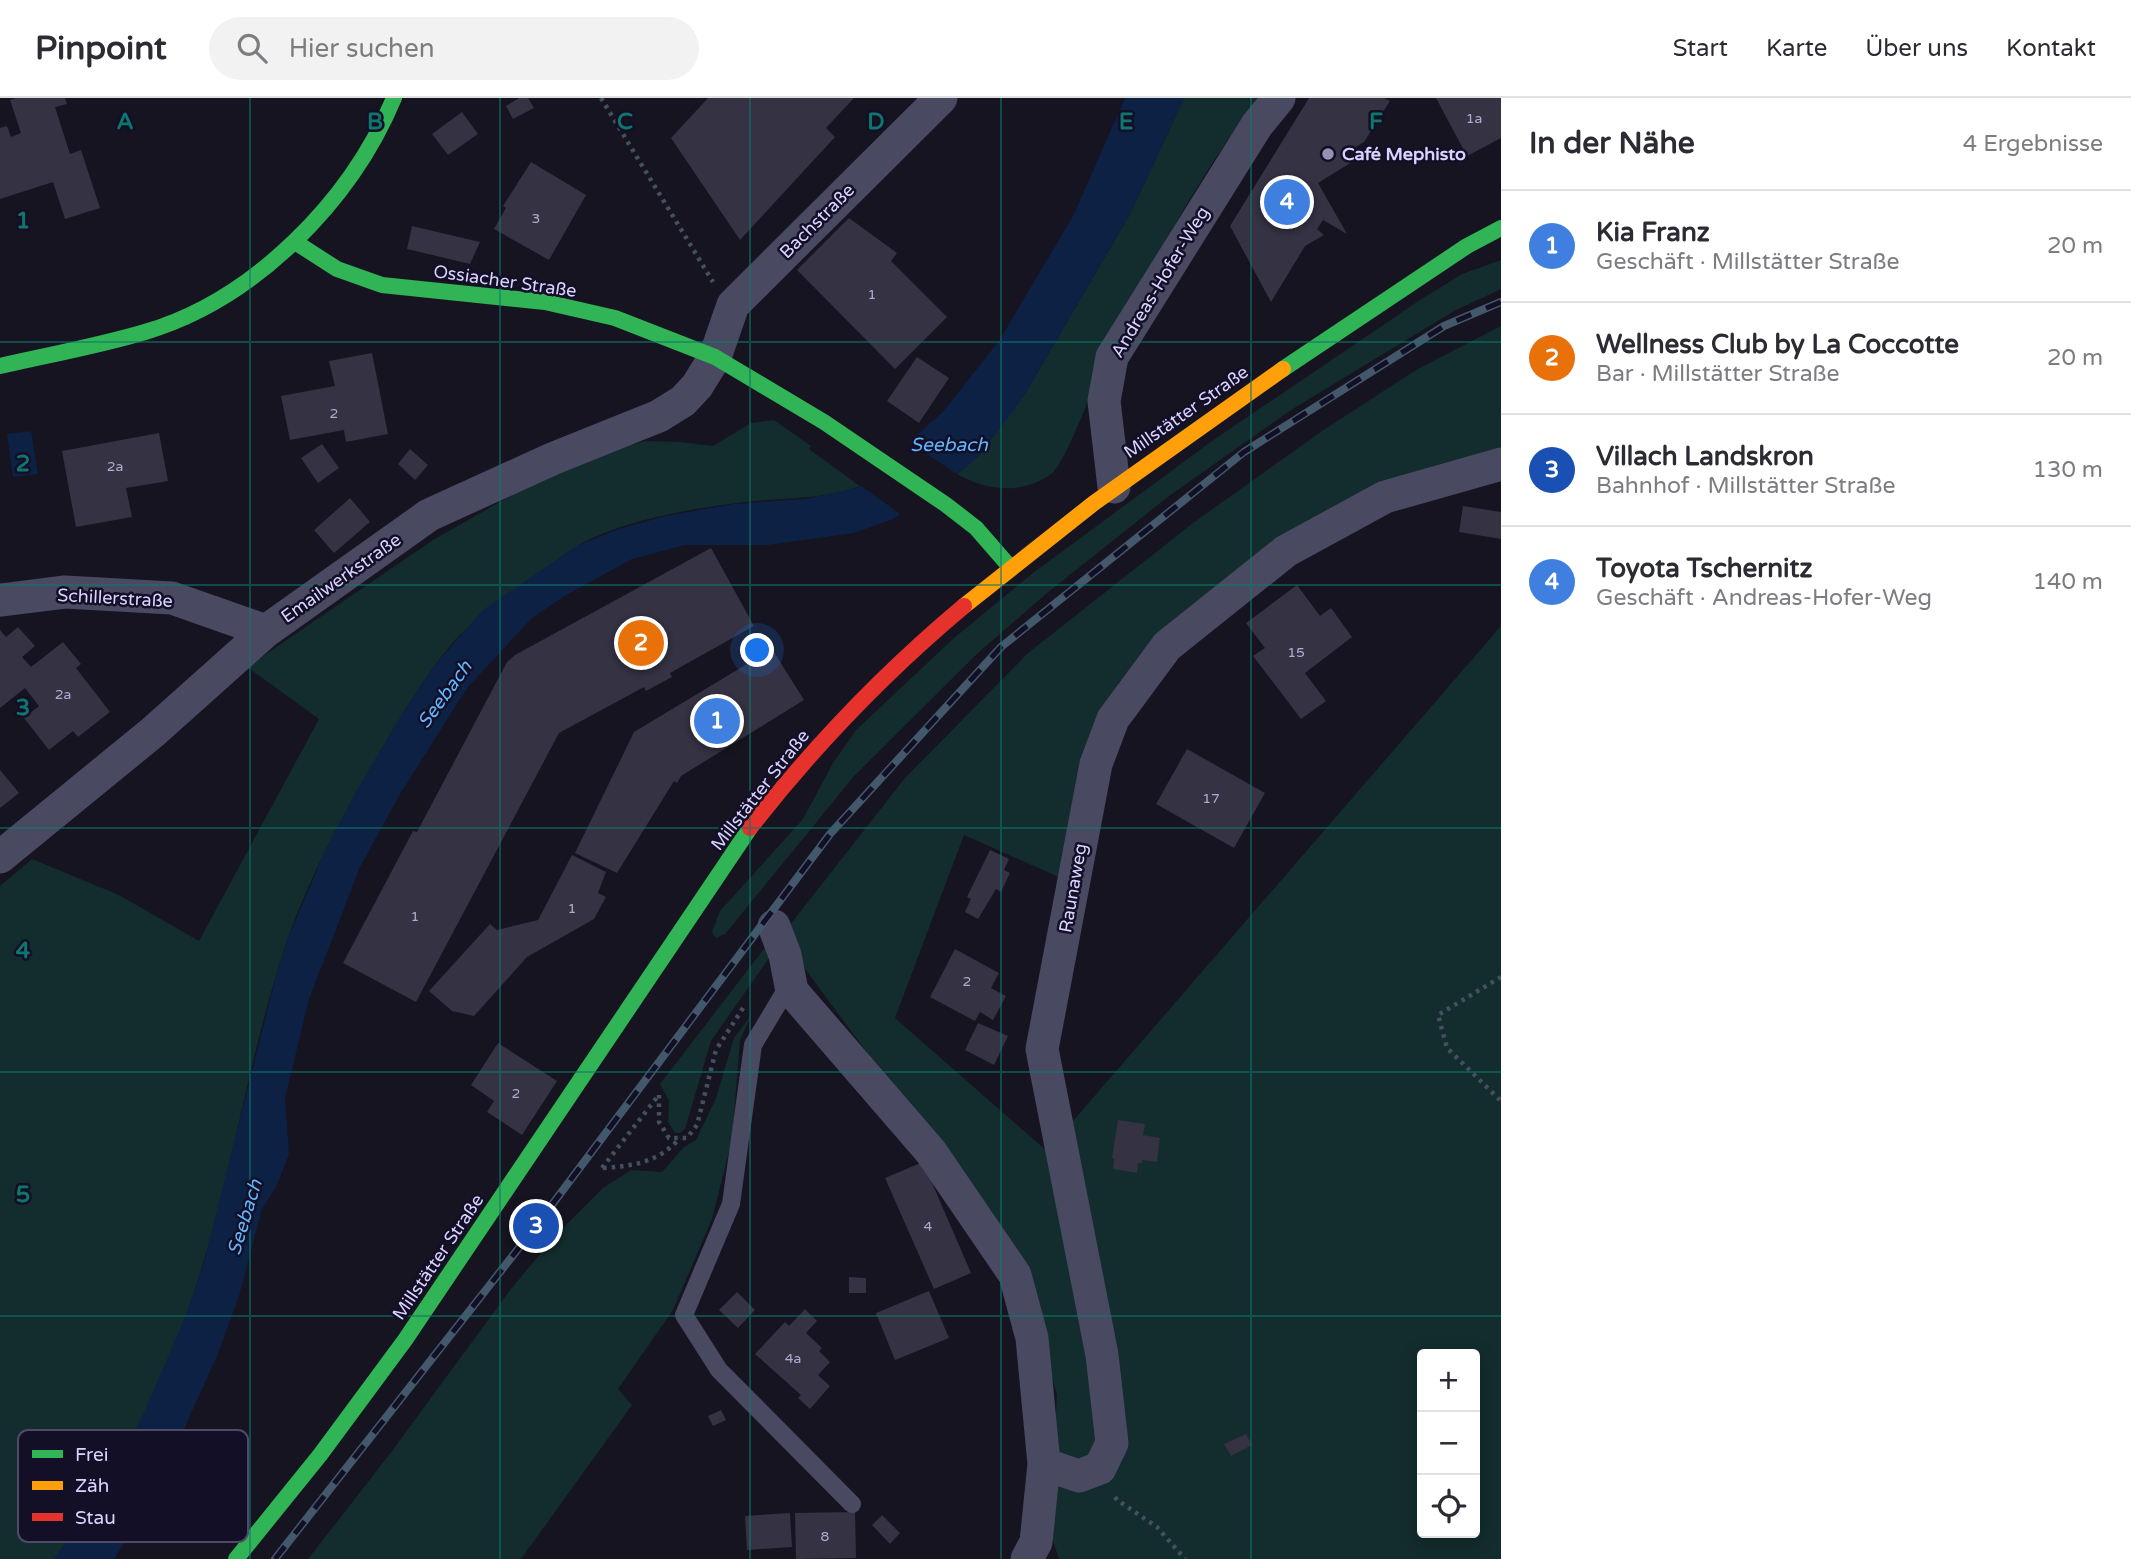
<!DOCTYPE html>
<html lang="de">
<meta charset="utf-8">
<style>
body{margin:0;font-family:"Varela Round",sans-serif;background:#f2f2f3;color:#2b2b33}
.controls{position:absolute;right:21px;bottom:21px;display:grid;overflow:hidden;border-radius:7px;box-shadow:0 4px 18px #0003}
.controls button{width:63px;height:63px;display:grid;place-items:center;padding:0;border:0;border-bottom:2px solid #e1e1e2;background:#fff;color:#2b2b33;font:35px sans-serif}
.you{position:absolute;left:758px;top:553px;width:24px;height:24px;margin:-18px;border:5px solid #fff;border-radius:50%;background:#1a73e8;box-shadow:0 0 0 10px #1a73e833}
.badge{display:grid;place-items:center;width:46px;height:46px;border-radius:50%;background:#9591b1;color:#fff;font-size:23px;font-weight:700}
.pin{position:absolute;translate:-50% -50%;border:4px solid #fff;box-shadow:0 2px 7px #0006}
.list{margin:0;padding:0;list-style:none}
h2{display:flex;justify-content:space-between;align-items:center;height:91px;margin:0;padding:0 28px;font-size:30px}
h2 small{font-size:23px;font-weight:400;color:#7c7c81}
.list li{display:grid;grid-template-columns:46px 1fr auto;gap:21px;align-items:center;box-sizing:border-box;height:112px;padding:0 28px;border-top:2px solid #e1e1e2}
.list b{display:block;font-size:26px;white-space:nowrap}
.list p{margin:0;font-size:23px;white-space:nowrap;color:#7c7c81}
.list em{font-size:23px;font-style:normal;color:#7c7c81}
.icon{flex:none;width:38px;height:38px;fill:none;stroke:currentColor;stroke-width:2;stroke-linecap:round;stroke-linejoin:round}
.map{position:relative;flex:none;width:1501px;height:1461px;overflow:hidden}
header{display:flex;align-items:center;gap:42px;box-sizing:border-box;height:98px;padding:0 35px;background:#fff;border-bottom:2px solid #e1e1e2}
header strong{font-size:33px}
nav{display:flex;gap:38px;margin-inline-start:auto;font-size:24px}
.search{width:490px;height:63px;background:#f2f2f3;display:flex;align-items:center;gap:18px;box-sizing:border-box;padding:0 24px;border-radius:38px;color:#7c7c81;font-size:26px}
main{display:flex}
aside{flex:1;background:#fff}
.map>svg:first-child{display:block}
.green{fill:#132c2d;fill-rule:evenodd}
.water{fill:#0d2144}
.pier{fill:#161421}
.building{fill:#343243}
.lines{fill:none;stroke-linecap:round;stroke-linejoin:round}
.path{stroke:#44505f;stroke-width:4.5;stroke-dasharray:3.5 5;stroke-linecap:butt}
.lane{stroke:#4a4962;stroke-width:18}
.street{stroke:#4a4962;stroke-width:33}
.fast{stroke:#30b455;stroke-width:16}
.slow{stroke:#ff9f0a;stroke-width:16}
.jam{stroke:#e5322d;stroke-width:16}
.rail-casing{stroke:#43596b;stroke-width:8}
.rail{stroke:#130f26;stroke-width:5;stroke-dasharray:16;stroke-linecap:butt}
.grid{fill:none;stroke:#0f766e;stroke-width:2;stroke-opacity:0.55}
.poi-dot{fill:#9591b1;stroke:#130f26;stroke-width:2.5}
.labels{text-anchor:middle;stroke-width:5;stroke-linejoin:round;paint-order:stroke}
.number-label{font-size:14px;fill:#b0acd0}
.poi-label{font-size:18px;font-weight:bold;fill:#d9d4ff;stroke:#130f26;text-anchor:start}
.street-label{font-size:18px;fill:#d9d4ff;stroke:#130f26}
.water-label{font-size:19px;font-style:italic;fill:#62b6ff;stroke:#130f26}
.key{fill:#130f26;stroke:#4e4a67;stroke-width:2}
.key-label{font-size:19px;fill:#d9d4ff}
.grid-label{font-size:23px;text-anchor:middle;font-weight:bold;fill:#0f766e;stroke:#130f26;stroke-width:5;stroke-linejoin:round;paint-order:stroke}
</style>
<header>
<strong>Pinpoint</strong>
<div class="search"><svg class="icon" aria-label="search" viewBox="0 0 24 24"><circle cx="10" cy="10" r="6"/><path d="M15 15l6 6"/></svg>Hier suchen</div>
<nav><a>Start</a><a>Karte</a><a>Über uns</a><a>Kontakt</a></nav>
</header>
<main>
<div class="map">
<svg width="1501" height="1461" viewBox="0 0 1501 1461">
<rect width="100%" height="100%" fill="#161421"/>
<path class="green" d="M 1184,0 L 1258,0 C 1187,94 1136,193 1089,301 C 1083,315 1062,369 1051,376 C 1021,397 987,393 957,376 L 966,369 L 1023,299 L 1130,116 Z
M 1501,162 L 1501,191 L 1454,213 L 1291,312 L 1169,398 L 1047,495 L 979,554 L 855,677 L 725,836 L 716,840 L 712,834 L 720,813 L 803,721 L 833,665 L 856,632 L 954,540 L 1033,475 L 1212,343 L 1420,202 L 1462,176 Z
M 1501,228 L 1501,353 L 1197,515 L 1119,584 L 1093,643 L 1063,781 L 964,737 L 895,920 L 1047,1053 L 1501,528 L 1501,1461 L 1059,1461 L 1050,1434 L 1057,1297 L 1020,1162 L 800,864 L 789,828 L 905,680 L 1028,555 L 1193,425 L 1322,333 L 1416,272 ZM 1422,1256 L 1475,1256 L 1475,1435 L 1422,1435 Z
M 774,322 L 811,348 L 809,351 L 860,388 C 831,399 798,400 767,402 C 714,406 620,421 576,449 C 551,464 529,485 506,502 C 489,515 468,527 454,543 C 426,576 403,615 381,652 C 345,713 310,776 287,843 C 251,949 235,1061 202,1169 C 172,1269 120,1379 54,1461 L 0,1461 L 0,788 L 32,761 L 119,797 L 199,843 L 319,621 L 247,569 L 433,442 L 512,397 L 592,358 L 645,343 L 680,344 L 713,348 L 751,325 Z
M 770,843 L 774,853 L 711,943 L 685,1031 L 680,1035 L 675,1035 L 668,1024 L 669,1003 L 660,986 Z
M 752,916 L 740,942 L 732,1042 L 712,1121 L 673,1212 L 618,1291 L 632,1307 L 521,1461 L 308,1461 L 389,1357 L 511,1191 L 555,1138 L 603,1090 L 631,1072 L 662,1074 L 684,1049 L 696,1042 L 716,1000 L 734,940 Z"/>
<path class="water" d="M 1125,0 L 1184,0 L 1130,116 L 1023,299 L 980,357 L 966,369 L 893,421 L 854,435 L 768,447 L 685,447 L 632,461 L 563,499 L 532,520 L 467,590 L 400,696 L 360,769 L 309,901 L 285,1000 L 289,1056 L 276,1089 L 262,1111 L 239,1198 L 217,1258 L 156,1393 L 114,1461 L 54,1461 L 113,1378 L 146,1310 L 184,1222 L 203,1168 L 276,878 L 288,840 L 323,757 L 357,692 L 404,613 L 434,568 L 483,512 L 577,448 L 616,432 L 665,418 L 733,406 L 805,401 L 856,390 L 942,315 L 999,243 L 1073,118 Z
M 31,333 L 38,376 L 13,379 L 7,336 Z"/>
<path class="pier" d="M 906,342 L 960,378 L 903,418 L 857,385 Z"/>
<path class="building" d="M 16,0 L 65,0 L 67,6 L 55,9 L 70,56 L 81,52 L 100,110 L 65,121 L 53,84 L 0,101 L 0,30 L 7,28 L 11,39 L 21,35 L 10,2 Z
M 519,0 L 528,0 L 534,10 L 513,21 L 506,8 Z
M 708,0 L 854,0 L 826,30 L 835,39 L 740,142 L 671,40 Z
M 1309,0 L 1384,0 L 1390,3 L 1364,44 L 1346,55 L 1352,64 L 1318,85 L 1347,136 L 1323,122 L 1317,131 L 1324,137 L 1305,148 L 1271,204 L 1230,128 Z
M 1436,0 L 1501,0 L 1501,40 L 1467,58 Z
M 462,14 L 478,36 L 448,57 L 432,36 Z
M 531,64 L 586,97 L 549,162 L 494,131 L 506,110 L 503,108 Z
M 849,120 L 897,155 L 891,163 L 947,219 L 895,271 L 797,172 Z
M 412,128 L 480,144 L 470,166 L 407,151 Z
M 372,255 L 388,336 L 346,344 L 344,332 L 290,342 L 281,298 L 335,288 L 329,263 Z
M 917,259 L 949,280 L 919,325 L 887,303 Z
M 159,335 L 168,383 L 126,390 L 132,419 L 76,429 L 62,353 Z
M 322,346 L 339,370 L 318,385 L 301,360 Z
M 410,351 L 428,367 L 415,382 L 398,366 Z
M 350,400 L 370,424 L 334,455 L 314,432 Z
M 1463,408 L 1501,414 L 1501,441 L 1459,434 Z
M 711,450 L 754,528 L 670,575 L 672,579 L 646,593 L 644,589 L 559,635 L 416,904 L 343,865 L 413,733 L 417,734 L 507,564 L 515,557 Z
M 1297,487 L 1320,518 L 1331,510 L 1352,539 L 1305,575 L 1326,603 L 1301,621 L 1253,558 L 1265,550 L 1246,525 Z
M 18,529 L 35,548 L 22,559 L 31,569 L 63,544 L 81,566 L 76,570 L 110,614 L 78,639 L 73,633 L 49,652 L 24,620 L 39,608 L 25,590 L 0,610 L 0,532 L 6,539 Z
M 772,551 L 804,602 L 681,678 L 677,685 L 674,683 L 617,775 L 575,755 L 634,634 Z
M 1187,651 L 1265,695 L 1234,750 L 1156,706 Z
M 0,672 L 19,695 L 0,710 Z
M 990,752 L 1009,761 L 1004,772 L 1010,775 L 1001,794 L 996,791 L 978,821 L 965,814 L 971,801 L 967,799 Z
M 572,757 L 606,774 L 598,795 L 606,799 L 594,821 L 527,859 L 474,918 L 452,913 L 429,893 L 490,826 L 497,832 L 538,822 Z
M 955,851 L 999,875 L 991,890 L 1006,898 L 993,922 L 980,914 L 975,923 L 930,899 Z
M 978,925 L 1008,938 L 994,967 L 965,952 Z
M 498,945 L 557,983 L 522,1037 L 487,1014 L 494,1003 L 471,987 Z
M 1118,1022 L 1145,1026 L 1143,1037 L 1160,1040 L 1157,1064 L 1142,1062 L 1142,1065 L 1138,1065 L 1137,1075 L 1113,1071 L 1114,1061 L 1112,1060 Z
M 923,1064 L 971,1175 L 934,1191 L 885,1080 Z
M 849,1179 L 866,1180 L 866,1195 L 849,1195 Z
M 929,1193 L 949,1240 L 895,1262 L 876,1215 Z
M 737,1194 L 755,1212 L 738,1230 L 719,1212 Z
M 805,1211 L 817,1223 L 806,1235 L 822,1250 L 819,1253 L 830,1264 L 818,1277 L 830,1288 L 810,1311 L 798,1300 L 801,1297 L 755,1256 L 785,1224 L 789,1228 Z
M 721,1312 L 726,1322 L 713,1328 L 708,1318 Z
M 1246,1336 L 1252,1347 L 1231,1358 L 1224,1346 Z
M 855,1414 L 856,1460 L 796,1461 L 795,1415 Z
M 790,1415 L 792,1449 L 747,1452 L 745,1418 Z
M 882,1417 L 900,1435 L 890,1446 L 872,1427 Z"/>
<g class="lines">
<path class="path" d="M 601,0 L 713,184
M 1501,879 L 1438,917 L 1447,950 L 1501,1003
M 659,997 L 659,1024 L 669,1040 L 687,1040 L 697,1027 L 716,952 L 745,907
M 602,1070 L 658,998
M 603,1070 C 634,1068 659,1064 680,1040
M 1115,1399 L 1117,1402 L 1157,1429 L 1185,1461"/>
<path class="lane" d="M 792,893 L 783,897 L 753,947 L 731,1106 L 684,1217 L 719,1272 L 852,1406"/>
<path class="street" d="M 1114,389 L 1104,303 L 1112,259 L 1257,27 L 1279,0
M 0,502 L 65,494 L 172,500 L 266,533
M 0,759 L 153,634 L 266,533 L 429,417 L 552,361 L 659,318 L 683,303 L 697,288 L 715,259 L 733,207 L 941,0
M 774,828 L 785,857 L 792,893 L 931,1054 L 1015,1177 L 1032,1240 L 1044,1366 L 1036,1444 L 1027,1461
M 1044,1366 L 1079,1378 L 1100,1370 L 1112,1345 L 1102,1257 L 1042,951 L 1096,666 L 1113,621 L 1167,548 L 1286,453 L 1385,399 L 1501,366"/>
<path class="fast" d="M 295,144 L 337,171 L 382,187 L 545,204 L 615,220 L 715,259 L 824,324 L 945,406 L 976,430 L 1010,469
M 0,268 C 48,257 98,248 145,234 C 254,202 351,103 394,0
M 1283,271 L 1467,148 L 1501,130
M 236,1461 L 320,1357 L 405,1242 L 750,730"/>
<path class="slow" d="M 964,508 L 1094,405 L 1283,271"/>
<path class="jam" d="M 750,730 C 814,648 884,575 964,508"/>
<g class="rail-casing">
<path id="rail" d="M 275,1461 L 536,1128 L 830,736 L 1001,549 L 1244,354 L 1444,228 L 1501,204"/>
</g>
<use href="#rail" class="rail"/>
</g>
<path class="grid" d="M 250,0 L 250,1461M 500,0 L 500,1461M 750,0 L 750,1461M 1001,0 L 1001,1461M 1251,0 L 1251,1461M 0,244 L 1501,244M 0,487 L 1501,487M 0,730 L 1501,730M 0,974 L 1501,974M 0,1218 L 1501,1218"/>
<circle class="poi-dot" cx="1328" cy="56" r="7"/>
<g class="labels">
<g class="number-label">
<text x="1474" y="25">1a</text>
<text x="536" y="125">3</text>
<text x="872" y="201">1</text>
<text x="334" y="320">2</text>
<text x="115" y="373">2a</text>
<text x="1296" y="559">15</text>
<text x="63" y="601">2a</text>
<text x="1211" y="705">17</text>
<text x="572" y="815">1</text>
<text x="415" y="823">1</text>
<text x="967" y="888">2</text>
<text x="516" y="1000">2</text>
<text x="928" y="1133">4</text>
<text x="793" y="1265">4a</text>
<text x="825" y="1443">8</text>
</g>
<g class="poi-label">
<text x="1342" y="62">Café Mephisto</text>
</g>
<g class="street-label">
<text transform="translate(817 123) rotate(-45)" y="6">Bachstraße</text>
<text transform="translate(505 183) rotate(8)" y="6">Ossiacher Straße</text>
<text transform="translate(1160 184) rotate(-59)" y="6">Andreas-Hofer-Weg</text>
<text transform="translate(1186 314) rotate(-35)" y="6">Millstätter Straße</text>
<text transform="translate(341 480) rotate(-35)" y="6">Emailwerkstraße</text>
<text transform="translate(115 500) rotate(3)" y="6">Schillerstraße</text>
<text transform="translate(760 692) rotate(-52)" y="6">Millstätter Straße</text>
<text transform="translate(1073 790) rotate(-80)" y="6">Raunaweg</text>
<text transform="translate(438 1159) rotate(-56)" y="6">Millstätter Straße</text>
</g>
<g class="water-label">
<text x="949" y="353">Seebach</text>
<text transform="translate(444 596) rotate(-54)" y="7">Seebach</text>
<text transform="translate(244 1119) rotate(-73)" y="7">Seebach</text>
</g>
</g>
<rect x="18" y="1332" width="230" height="112" rx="10" class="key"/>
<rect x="32" y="1352" width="31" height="8" fill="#30b455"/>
<rect x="32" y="1383" width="31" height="9" fill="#ff9f0a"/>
<rect x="32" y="1415" width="31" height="8" fill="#e5322d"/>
<g class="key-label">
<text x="75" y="1363">Frei</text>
<text x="75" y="1394">Zäh</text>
<text x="75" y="1426">Stau</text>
</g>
<g class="grid-label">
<text x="125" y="31">A</text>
<text x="375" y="31">B</text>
<text x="625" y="31">C</text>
<text x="876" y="31">D</text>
<text x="1126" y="31">E</text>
<text x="1376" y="31">F</text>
<text x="23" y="130">1</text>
<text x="23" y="373">2</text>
<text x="23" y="617">3</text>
<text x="23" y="860">4</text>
<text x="23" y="1104">5</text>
</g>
</svg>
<div class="controls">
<button>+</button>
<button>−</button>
<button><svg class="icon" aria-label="locate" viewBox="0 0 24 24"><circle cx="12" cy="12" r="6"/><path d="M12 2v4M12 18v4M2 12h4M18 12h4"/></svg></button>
</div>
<div class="you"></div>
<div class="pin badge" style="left:717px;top:623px;background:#3f7fe0">1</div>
<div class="pin badge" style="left:641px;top:545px;background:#e8710a">2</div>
<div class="pin badge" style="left:536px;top:1128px;background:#1a4fb4">3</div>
<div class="pin badge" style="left:1287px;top:104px;background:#3f7fe0">4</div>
</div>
<aside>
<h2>In der Nähe<small>4 Ergebnisse</small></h2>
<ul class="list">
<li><span class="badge" style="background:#3f7fe0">1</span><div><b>Kia Franz</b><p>Geschäft · Millstätter Straße</p></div><em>20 m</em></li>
<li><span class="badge" style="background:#e8710a">2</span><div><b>Wellness Club by La Coccotte</b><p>Bar · Millstätter Straße</p></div><em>20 m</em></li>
<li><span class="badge" style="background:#1a4fb4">3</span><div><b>Villach Landskron</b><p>Bahnhof · Millstätter Straße</p></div><em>130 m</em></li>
<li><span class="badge" style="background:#3f7fe0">4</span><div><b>Toyota Tschernitz</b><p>Geschäft · Andreas-Hofer-Weg</p></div><em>140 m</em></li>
</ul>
</aside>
</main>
